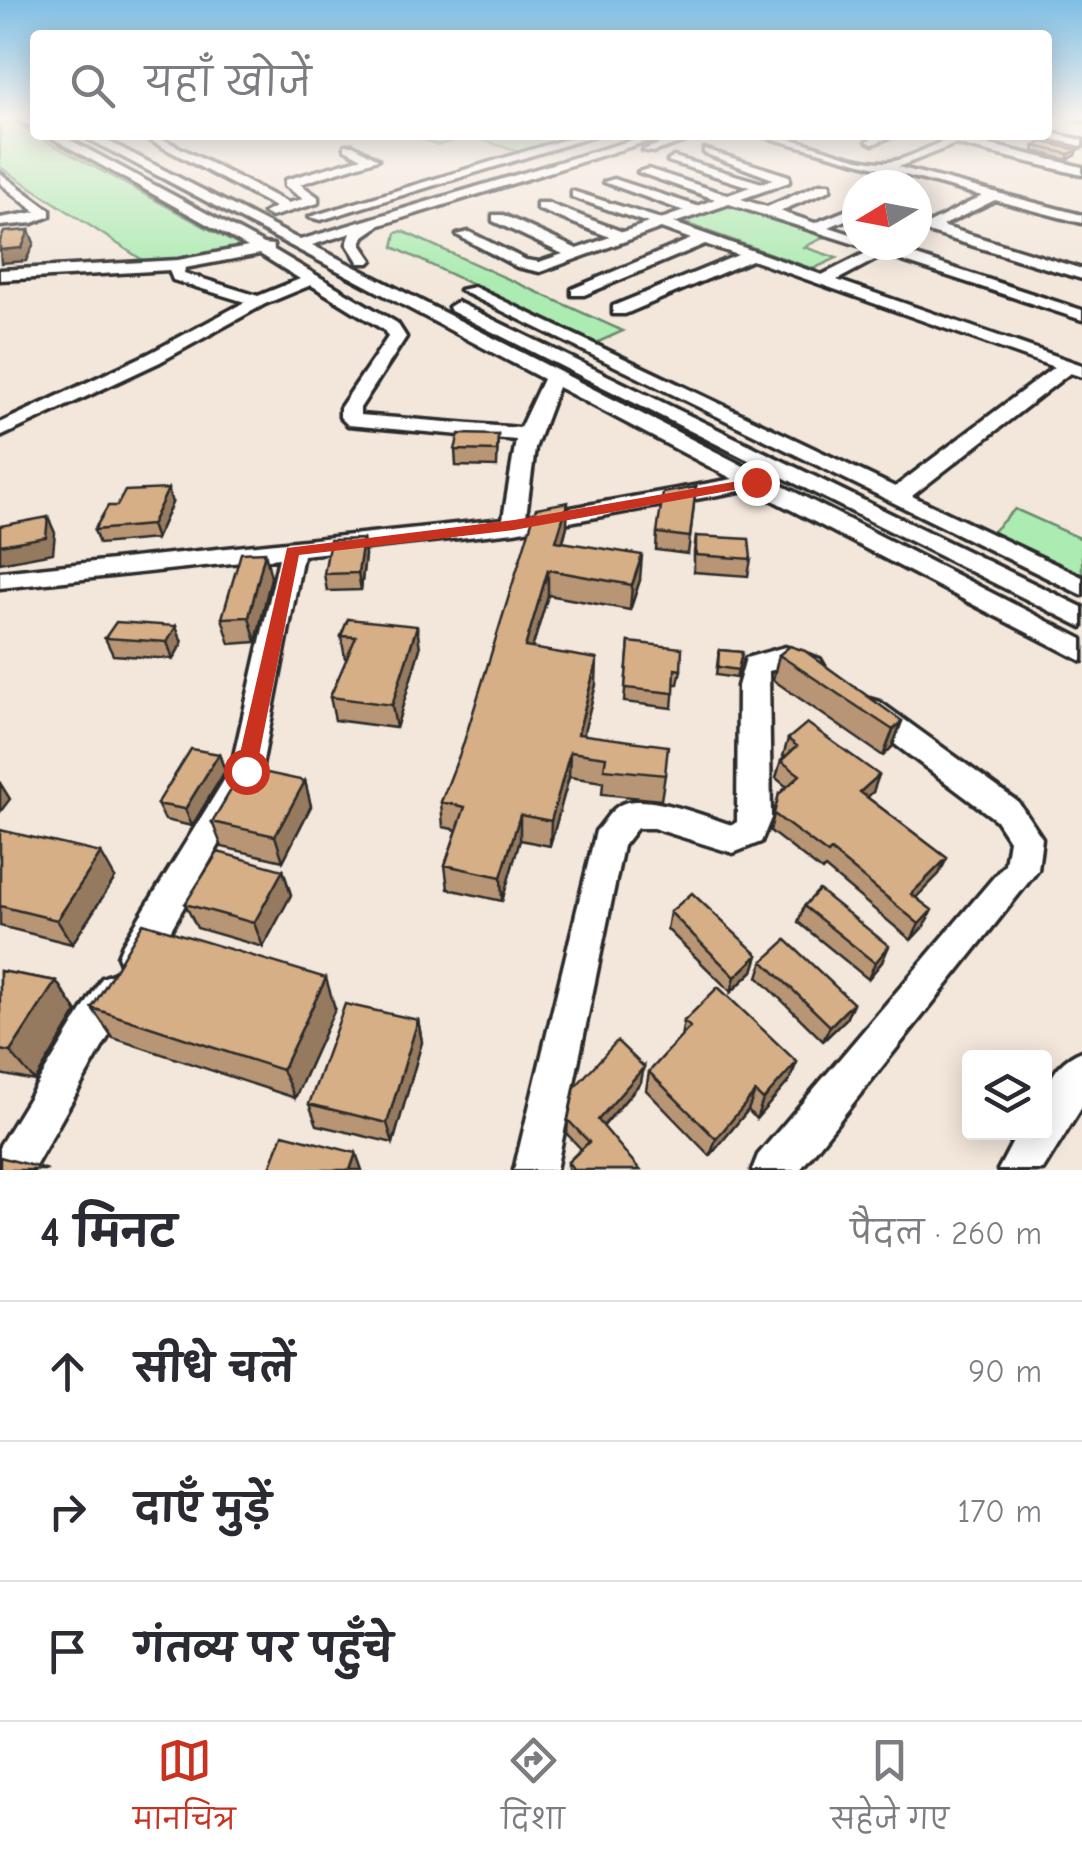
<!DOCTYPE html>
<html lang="hi">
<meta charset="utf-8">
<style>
body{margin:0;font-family:"Comic Neue","Playpen Sans Deva",sans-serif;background:#f7f7f7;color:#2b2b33}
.controls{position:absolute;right:30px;bottom:30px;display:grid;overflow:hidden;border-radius:10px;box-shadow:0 5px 25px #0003}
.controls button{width:90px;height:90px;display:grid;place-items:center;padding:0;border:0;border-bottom:2px solid #e1e1e2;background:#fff;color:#2b2b33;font:50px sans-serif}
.compass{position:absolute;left:842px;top:170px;width:90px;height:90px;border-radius:50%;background:#fff;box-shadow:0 5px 25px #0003;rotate:260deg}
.stop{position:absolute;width:30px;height:30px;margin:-22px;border:8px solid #c8321e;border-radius:50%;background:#fff}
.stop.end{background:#c8321e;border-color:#fff;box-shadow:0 2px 10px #0008}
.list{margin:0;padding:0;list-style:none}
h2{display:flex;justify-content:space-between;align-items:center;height:130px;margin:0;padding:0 40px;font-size:42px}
h2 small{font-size:32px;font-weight:400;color:#7c7c81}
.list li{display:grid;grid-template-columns:65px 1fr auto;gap:30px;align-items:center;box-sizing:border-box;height:140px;padding:0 40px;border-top:2px solid #e1e1e2}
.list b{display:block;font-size:38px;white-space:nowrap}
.list em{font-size:32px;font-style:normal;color:#7c7c81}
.icon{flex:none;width:55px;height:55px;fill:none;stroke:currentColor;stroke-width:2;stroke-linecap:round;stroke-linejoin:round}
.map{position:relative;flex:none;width:1082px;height:1170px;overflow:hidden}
.search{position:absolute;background:#fff;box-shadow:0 5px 25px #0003;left:30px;right:30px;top:30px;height:110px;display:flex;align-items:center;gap:25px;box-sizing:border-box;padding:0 35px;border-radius:10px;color:#7c7c81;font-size:38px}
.sheet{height:550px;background:#fff}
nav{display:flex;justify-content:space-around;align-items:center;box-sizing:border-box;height:140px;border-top:2px solid #e1e1e2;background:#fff;font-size:28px;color:#7c7c81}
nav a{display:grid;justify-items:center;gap:5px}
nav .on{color:#c8321e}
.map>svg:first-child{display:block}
.green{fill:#acebb2;stroke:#6c8b6e;stroke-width:2.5}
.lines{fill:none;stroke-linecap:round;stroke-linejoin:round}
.minor-casing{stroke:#2b2b2b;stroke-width:7}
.minor{fill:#fff;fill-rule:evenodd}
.wall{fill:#b89674;stroke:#2b2b2b;stroke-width:2.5}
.shaded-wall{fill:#967a5e;stroke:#2b2b2b;stroke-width:2.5}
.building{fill:#d6af87;stroke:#2b2b2b;stroke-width:2.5}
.route{fill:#c8321e}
</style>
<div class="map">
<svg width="1082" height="1170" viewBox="0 0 1082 1170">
<rect width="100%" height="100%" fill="#f3e7db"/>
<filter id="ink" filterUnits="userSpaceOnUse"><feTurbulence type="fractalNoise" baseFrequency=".01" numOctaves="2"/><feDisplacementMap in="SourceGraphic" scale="20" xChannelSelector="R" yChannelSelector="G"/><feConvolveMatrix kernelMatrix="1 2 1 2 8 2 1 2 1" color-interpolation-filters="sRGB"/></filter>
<g filter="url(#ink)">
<path class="green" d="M 0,117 L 9,117 L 35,135 L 240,246 L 216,256 L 144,261 L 0,167 Z
M 432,135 L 580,135 L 518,152 L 472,136 L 438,145 L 419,138 Z
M 729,205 L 825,237 L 804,247 L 837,258 L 813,269 L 682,222 Z
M 402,231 L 623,331 L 596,343 L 393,247 L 396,233 Z
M 1015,509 L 1082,539 L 1082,574 L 992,532 Z"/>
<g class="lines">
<g class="minor-casing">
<path id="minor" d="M 16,117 L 35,120 L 35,128 L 17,119 Z
M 1071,117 L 1082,117 L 1082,121 L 1072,119 Z
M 1047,132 L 1082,140 L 1082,146 L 1043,137 Z
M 47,135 L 61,135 L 264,244 L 273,245 L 274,250 L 397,323 L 406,337 L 360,408 L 360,415 L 520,428 L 543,379 L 81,135 L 96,135 L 300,240 L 649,135 L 667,135 L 380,225 L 364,236 L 361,244 L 372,260 L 369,263 L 359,263 L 347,244 L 351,233 L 312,245 L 1082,639 L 1082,661 L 751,489 L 514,532 L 303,555 L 261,771 L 149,968 L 136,973 L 123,968 L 118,956 L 123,944 L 231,769 L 279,558 L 0,588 L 0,572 L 503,519 L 516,440 L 348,425 L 340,417 L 340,408 L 388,337 L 384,330 L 311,285 L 265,304 L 160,362 L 0,437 L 0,423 L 148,354 L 245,302 L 173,280 L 169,270 L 0,280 L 0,270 L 178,260 L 248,247 ZM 260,254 L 300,279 L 258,296 L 184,273 L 185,268 ZM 558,387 L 733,479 L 526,516 L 535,448 Z
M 140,135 L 155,135 L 288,203 L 303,199 L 285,186 L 285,180 L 362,158 L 345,149 L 345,145 L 353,145 L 378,159 L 300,184 L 318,197 L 318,203 L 271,217 L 264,213 L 275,207 Z
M 580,135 L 598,135 L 321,220 L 309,217 Z
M 685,135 L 703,135 L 653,152 L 643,150 Z
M 759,135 C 802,135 842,161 883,162 C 910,163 941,135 973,135 L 966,139 L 1082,167 L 1082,175 L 955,144 L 898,167 L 1082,215 L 1082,223 L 995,200 L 942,226 L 1082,269 L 1082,279 L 918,229 L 982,196 Z
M 879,135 L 895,135 L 873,144 L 867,141 Z
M 704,149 L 789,176 L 789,182 L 741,199 L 767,207 L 820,184 L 830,184 L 830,190 L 780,211 L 815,223 L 857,206 L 857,215 L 829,227 L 857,236 L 858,245 L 729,204 L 674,223 L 822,275 L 870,251 L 861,245 L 895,245 L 895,249 L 1082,310 L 1082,320 L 884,255 L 837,280 L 1082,365 L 1082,377 L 1070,373 L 912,496 L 1082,577 L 1082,595 L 460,290 L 474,287 L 895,487 L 1054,367 L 752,260 L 625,314 L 613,314 L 613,306 L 738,255 L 705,244 L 584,295 L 572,295 L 572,289 L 691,239 L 661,228 L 540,272 L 517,267 L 457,235 L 469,232 L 526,260 L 539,262 L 563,254 L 493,221 L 493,215 L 503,215 L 577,249 L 610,237 L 537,209 L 537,203 L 547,203 L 623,232 L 648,223 L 572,197 L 572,191 L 661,219 L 684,211 L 604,182 L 614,179 L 697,206 L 715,199 L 638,172 L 648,169 L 728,195 L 750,187 L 668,161 L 674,157 L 762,183 L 773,179 L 704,153 Z
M 0,173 L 50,210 L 50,216 L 33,223 L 0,226 L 0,218 L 36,212 L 0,183 Z
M 457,302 L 1082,607 L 1082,627 L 451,311 L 449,307 Z
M 785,647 L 820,659 L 824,666 L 820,673 C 801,679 790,665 769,671 L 771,818 L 761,842 L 733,853 L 653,828 L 637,828 L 623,846 L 556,1170 L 514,1170 L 596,831 C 603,824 609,812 617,807 C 639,789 706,817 732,825 L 737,822 L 738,686 L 746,658 Z
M 870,699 L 880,702 L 1018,802 L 1042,838 L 1038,870 L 800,1170 L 752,1170 L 758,1155 L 1005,864 L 1009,840 L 996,820 L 860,718 L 856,710 L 860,702 Z
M 115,973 L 128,978 L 134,991 L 33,1170 L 0,1170 L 0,1145 L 102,978 Z
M 1082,1051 L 1082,1107 L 1043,1170 L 998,1170 L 1018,1132 L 1044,1132 C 1044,1098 1045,1066 1082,1051 Z"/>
</g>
<use href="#minor" class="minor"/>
</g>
<path class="wall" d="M 1035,146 L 1078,150 L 1076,155 L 1067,160 L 1034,151 Z
M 498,435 L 497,467 L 456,466 L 455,450 Z
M 696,487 L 688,554 L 656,550 L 657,533 Z
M 172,503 L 156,539 L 99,544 L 94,530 Z
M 567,526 L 563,542 L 640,580 L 630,610 L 548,595 L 532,648 L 596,684 L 583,734 L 665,775 L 661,800 L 602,794 L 603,782 L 569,777 L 550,846 L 520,840 L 502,901 L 448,889 L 445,865 L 457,830 L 443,827 L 441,802 Z
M 696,536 L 751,559 L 748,576 L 694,572 L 694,552 Z
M 363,539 L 365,555 L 361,590 L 327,591 L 324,574 Z
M 271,577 L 256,642 L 230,644 L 222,618 Z
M 348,619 L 420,648 L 396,728 L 335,720 L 330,697 L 347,659 L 345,658 L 341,636 Z
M 176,626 L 182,643 L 173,659 L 113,655 L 105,638 Z
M 629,642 L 681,670 L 678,684 L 674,684 L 672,708 L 624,702 Z
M 719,650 L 742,652 L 736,678 L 716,675 Z
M 779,655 L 902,721 L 892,747 L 883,756 L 773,680 Z
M 788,739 L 873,792 L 867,797 L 947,858 L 939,874 L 916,897 L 924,926 L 911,940 L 825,868 L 822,871 L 770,831 L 779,794 L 787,787 L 776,778 L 781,761 L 785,757 L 783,756 Z
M 219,754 L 225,771 L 192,826 L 165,820 L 157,804 Z
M 305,781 L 311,806 L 283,861 L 222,847 L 212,822 Z
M 0,830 L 115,878 L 72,944 L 0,926 Z
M 283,870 L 291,895 L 263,947 L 197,928 L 185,904 Z
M 804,906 L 882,962 L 868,979 L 798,922 Z
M 670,912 L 758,955 L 753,971 L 731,992 L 667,929 Z
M 763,961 L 853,1003 L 846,1019 L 823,1041 L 758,977 Z
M 0,971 L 56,981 L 77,1012 L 35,1081 L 0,1074 Z
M 92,1008 L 335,1009 L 295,1098 L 113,1038 Z
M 418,1020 L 422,1042 L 393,1143 L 317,1125 L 309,1104 Z
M 684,1021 L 797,1062 L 789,1081 L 756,1119 L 748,1110 L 710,1156 L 646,1090 L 649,1072 L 681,1037 Z
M 641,1082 L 603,1127 L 640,1170 L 568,1170 L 568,1162 L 581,1149 L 567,1134 L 568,1120 Z"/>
<path class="shaded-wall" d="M 1078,150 L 1076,155 L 1067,160 L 1069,154 Z
M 29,230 L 34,243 L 26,261 L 1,263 L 0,250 Z
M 168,489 L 172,503 L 156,539 L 151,525 Z
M 568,502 L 567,526 L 556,565 L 556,541 Z
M 48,517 L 55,533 L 53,553 L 0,563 L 0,545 Z
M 363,539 L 365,555 L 361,590 L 358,573 Z
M 265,552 L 271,577 L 256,642 L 249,617 Z
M 642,555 L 640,580 L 630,610 L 632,585 Z
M 548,570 L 548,595 L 525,672 L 525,647 Z
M 176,626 L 182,643 L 173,659 L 167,642 Z
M 417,626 L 420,648 L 396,728 L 392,705 Z
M 597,659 L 596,684 L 579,753 L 578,734 Z
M 902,721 L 892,747 L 883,756 L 893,730 Z
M 570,752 L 569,777 L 550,846 L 551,821 Z
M 219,754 L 225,771 L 192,826 L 185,809 Z
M 879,775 L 873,792 L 854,809 L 860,792 Z
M 305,781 L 311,806 L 283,861 L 275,836 Z
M 0,783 L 10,799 L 0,812 Z
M 520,815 L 520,840 L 502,901 L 501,877 Z
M 101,853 L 115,878 L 72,944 L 57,920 Z
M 947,858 L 939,874 L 904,910 L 911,894 Z
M 283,870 L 291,895 L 263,947 L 254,923 Z
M 932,910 L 924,926 L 911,940 L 919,924 Z
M 889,946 L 882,962 L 868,979 L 875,963 Z
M 758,955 L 753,971 L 731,992 L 735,977 Z
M 326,978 L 335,1009 L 295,1098 L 282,1070 Z
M 56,981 L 77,1012 L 35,1081 L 10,1052 Z
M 853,1003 L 846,1019 L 823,1041 L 830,1026 Z
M 418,1020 L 422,1042 L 393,1143 L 387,1123 Z
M 797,1062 L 789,1081 L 756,1119 L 763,1100 Z
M 644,1067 L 641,1082 L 596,1134 L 598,1120 Z
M 755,1092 L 748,1110 L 710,1156 L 716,1139 Z
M 356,1153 L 362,1170 L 350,1170 Z"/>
<path class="building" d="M 1043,142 L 1078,150 L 1069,154 L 1035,146 Z
M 29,230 L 22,248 L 0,250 L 0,241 L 4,232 Z
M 459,434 L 498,435 L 497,451 L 455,450 Z
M 696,487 L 690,537 L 657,533 L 663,493 Z
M 168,489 L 151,525 L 94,530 L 108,506 L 117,506 L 125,491 Z
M 568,502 L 556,541 L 642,555 L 632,585 L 548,570 L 525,647 L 597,659 L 578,734 L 668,746 L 665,775 L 604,769 L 606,757 L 570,752 L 551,821 L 520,815 L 501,877 L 445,865 L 465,807 L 441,802 L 462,748 L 536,508 Z
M 48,517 L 46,537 L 0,545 L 0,526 Z
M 696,536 L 749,539 L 751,559 L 696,555 Z
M 363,539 L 358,573 L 324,574 L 330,540 Z
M 265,552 L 249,617 L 222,618 L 241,553 Z
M 348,619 L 417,626 L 392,705 L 330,697 L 356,637 L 341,636 Z
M 116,622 L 176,626 L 167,642 L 105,638 Z
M 629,642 L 682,648 L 681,670 L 675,669 L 674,693 L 625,688 Z
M 790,646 L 805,651 L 902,721 L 893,730 L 779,655 Z
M 719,650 L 742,652 L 738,670 L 718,667 Z
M 807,723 L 879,775 L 860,792 L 947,858 L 911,894 L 932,910 L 919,924 L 831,851 L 828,854 L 774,814 L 779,794 L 800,775 L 781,761 L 797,746 L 788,739 Z
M 191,749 L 219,754 L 185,809 L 157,804 Z
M 244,768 L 305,781 L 275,836 L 212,822 Z
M 0,830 L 101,853 L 57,920 L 0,906 Z
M 218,852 L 283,870 L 254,923 L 185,904 Z
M 819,890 L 889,946 L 875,963 L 804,906 Z
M 692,893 L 758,955 L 735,977 L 670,912 Z
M 143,923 L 326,978 L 282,1070 L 92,1008 Z
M 786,940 L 853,1003 L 830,1026 L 763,961 Z
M 0,971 L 56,981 L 10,1052 L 0,1050 Z
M 718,987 L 797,1062 L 763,1100 L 755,1092 L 716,1139 L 649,1072 L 690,1027 L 684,1021 Z
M 345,1004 L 418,1020 L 387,1123 L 309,1104 Z
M 617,1041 L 644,1067 L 598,1120 L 640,1170 L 574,1170 L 568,1162 L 589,1142 L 568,1120 L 575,1087 Z
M 283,1134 L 356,1153 L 350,1170 L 269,1170 Z
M 0,1157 L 48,1170 L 0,1170 Z"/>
</g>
<linearGradient id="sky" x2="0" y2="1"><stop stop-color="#7ebee4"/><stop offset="0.42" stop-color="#faf4ef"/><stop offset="1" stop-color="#faf4ef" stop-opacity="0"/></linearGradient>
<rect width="1082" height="281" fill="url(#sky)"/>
<path class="route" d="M 756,478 L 761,479 L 761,485 L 514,530 L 299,555 L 256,771 L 253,776 L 239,776 L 236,771 L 287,548 L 514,520 Z"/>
</svg>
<div class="controls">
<button><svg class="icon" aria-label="layers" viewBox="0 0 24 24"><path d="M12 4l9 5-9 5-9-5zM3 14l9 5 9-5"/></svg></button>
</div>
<svg class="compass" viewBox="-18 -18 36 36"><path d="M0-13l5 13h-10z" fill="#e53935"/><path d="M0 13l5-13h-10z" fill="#7c7c81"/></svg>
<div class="stop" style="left:246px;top:771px"></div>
<div class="stop end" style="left:756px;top:482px"></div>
<div class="search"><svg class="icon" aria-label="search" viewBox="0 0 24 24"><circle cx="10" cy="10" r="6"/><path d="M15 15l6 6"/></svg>यहाँ खोजें</div>
</div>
<section class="sheet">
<h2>4 मिनट<small>पैदल · 260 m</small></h2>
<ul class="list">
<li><svg class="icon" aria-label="ahead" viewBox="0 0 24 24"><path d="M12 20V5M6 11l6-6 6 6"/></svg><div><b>सीधे चलें</b></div><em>90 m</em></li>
<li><svg class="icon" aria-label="right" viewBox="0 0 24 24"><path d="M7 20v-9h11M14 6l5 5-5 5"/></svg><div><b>दाएँ मुड़ें</b></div><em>170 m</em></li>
<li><svg class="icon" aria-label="arrive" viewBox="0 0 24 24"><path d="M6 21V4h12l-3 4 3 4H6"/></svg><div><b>गंतव्य पर पहुँचे</b></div></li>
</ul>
</section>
<nav>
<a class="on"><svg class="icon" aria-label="map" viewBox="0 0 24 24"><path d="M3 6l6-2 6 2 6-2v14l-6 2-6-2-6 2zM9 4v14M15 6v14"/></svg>मानचित्र</a>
<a><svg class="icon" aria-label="directions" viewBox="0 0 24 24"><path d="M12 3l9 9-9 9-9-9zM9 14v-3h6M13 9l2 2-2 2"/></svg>दिशा</a>
<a><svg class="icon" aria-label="saved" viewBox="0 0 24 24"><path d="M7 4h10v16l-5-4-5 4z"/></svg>सहेजे गए</a>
</nav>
